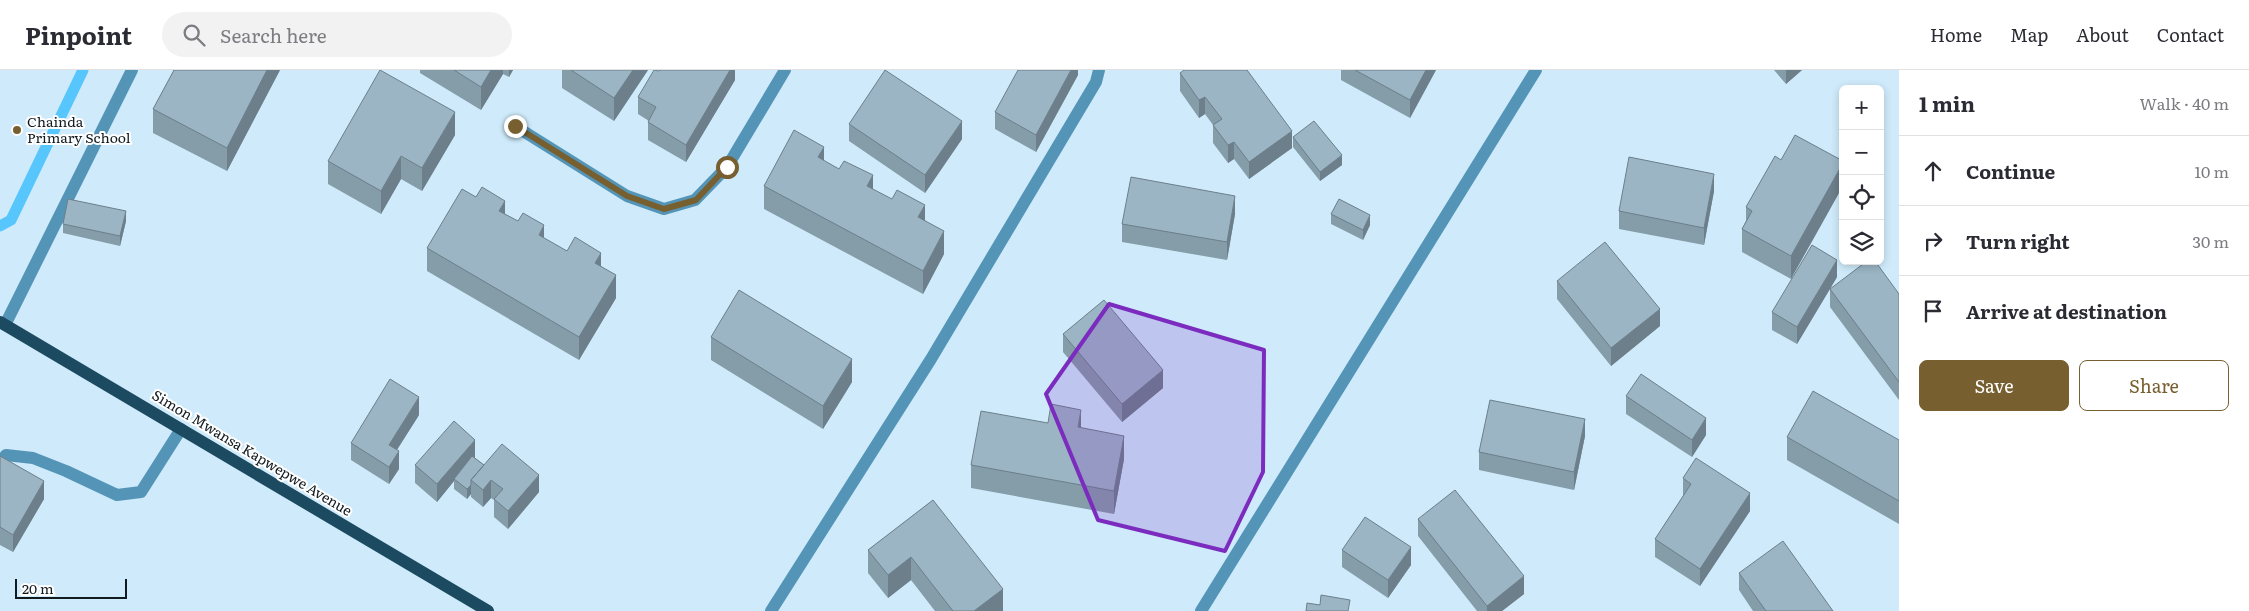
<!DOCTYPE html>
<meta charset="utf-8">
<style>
body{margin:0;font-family:Literata,serif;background:#f2f2f3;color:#2b2b33}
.controls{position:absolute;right:15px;top:15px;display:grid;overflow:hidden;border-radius:8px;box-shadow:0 2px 8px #0003}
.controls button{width:45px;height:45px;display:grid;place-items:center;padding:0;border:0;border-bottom:1px solid #e1e1e2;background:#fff;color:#2b2b33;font:25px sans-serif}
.scale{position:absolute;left:15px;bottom:12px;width:112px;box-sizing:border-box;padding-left:5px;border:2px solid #101a1f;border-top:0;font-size:14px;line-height:18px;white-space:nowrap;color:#101a1f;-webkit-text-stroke:4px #fff;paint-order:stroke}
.stop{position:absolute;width:15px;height:15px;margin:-11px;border:4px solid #775f2f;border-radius:50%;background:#fff}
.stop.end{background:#775f2f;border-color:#fff;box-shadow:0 1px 5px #0008}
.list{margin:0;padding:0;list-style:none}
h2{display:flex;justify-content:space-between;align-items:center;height:65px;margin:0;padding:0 20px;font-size:21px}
h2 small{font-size:16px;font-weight:400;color:#7c7c81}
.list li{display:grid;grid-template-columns:32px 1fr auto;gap:15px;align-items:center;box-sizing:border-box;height:70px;padding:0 20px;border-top:1px solid #e1e1e2}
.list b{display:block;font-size:19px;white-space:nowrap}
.list em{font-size:16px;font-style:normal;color:#7c7c81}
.actions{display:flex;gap:10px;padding:15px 20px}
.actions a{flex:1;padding:11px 0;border:1px solid #775f2f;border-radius:8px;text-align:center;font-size:18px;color:#775f2f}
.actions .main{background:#775f2f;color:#fff}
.icon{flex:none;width:28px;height:28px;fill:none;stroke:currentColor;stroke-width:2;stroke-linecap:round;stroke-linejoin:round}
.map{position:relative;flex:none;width:1899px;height:541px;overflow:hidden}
header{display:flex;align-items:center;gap:30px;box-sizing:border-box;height:70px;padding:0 25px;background:#fff;border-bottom:1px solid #e1e1e2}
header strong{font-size:24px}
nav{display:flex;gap:28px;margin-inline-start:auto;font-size:18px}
.search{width:350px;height:45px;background:#f2f2f3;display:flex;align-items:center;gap:12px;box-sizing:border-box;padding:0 18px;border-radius:28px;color:#7c7c81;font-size:19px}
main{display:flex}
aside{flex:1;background:#fff}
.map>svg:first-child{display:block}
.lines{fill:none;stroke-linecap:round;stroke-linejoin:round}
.stream{stroke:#57c6fc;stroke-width:11}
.minor{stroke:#5495b7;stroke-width:12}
.major{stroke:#1b4a61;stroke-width:12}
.wall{fill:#859ca9}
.shaded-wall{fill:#6c7f8a}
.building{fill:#9bb5c5;stroke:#6c7f8a}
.route{stroke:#775f2f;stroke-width:6}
.marked{fill:#7b2cbf;fill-opacity:0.2;stroke:#7b2cbf;stroke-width:4;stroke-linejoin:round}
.poi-dot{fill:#775f2f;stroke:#fff;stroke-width:2}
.labels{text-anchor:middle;stroke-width:4;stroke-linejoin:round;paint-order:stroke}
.poi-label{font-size:14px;fill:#101a1f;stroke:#fff;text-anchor:start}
.street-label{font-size:14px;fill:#101a1f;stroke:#fff}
</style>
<header>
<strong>Pinpoint</strong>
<div class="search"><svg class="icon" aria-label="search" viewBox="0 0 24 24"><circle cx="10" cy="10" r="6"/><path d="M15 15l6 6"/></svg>Search here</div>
<nav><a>Home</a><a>Map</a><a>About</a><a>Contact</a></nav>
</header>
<main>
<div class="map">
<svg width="1899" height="541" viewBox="0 0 1899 541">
<rect width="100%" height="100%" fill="#cfebfb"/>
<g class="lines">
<path class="stream" d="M 0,156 L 11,150 L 83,0"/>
<path class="minor" d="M 515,56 L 627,126 L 664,139 L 695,130 L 727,97 L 785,0
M 5,255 L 132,0
M 0,392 L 6,385 L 33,388 L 66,401 L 117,425 L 141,422 L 181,359
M 771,541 L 931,289 L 1065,64 L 1096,12 L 1099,0
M 1201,541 L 1536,0"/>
<path class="major" d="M 0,252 L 488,541"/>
</g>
<path class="wall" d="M 174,0 L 280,0 L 227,101 L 153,63 L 153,39 Z
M 420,0 L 513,0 L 509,7 L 503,4 L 481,40 L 420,3 Z
M 562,0 L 648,0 L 614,51 L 562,18 Z
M 735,0 L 735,10 L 686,92 L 648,70 L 648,52 L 649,51 L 638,44 L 638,27 Z
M 1078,0 L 1078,5 L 1036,82 L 995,59 L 995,42 Z
M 1341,0 L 1436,0 L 1410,48 L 1341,10 Z
M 1774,0 L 1802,0 L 1786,14 Z
M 1180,3 L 1292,78 L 1249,109 L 1234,89 L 1228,93 L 1213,73 L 1213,55 L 1205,44 L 1199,48 L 1180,21 Z
M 849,54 L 962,69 L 925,123 L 849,71 Z
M 455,65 L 422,121 L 401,109 L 381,144 L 328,114 L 328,91 Z
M 1293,67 L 1342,95 L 1320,111 L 1293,77 Z
M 1781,90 L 1843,91 L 1791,209 L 1742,182 L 1742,159 L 1746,151 L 1746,137 Z
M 824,91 L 925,150 L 944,184 L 923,224 L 764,139 L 764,116 Z
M 1714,121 L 1704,175 L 1619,159 L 1619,141 Z
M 505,144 L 544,169 L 567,181 L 601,196 L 616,228 L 579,290 L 427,201 L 427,178 Z
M 1235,144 L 1227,190 L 1122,172 L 1122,154 Z
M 1331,144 L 1370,155 L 1363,170 L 1331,154 Z
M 126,151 L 120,176 L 63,163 L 63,154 Z
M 1837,207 L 1830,219 L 1899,224 L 1899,330 L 1830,237 L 1830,219 L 1797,274 L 1772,260 L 1772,242 Z
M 1557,211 L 1660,256 L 1611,296 L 1557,229 Z
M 1063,264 L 1163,318 L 1122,352 L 1063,282 Z
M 711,267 L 852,312 L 823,359 L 711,290 Z
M 1626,326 L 1706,365 L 1692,387 L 1626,344 Z
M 419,345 L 397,380 L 399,399 L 389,414 L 351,390 L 351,373 Z
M 1048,353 L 1081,358 L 1124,389 L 1114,444 L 971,418 L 971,395 Z
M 1585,366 L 1574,420 L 1479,400 L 1479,382 Z
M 1787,367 L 1899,370 L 1899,454 L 1787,390 Z
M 0,386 L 44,429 L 13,482 L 0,475 Z
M 475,388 L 484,395 L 539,422 L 508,459 L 494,447 L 494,430 L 491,428 L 483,437 L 471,427 L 471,424 L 467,429 L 454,419 L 454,411 L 437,432 L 415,413 L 415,395 Z
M 1683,408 L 1750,441 L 1700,516 L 1655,487 L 1655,469 L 1683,426 Z
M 933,430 L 1003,541 L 935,541 L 911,510 L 888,528 L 868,503 L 868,480 Z
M 1418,449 L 1524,524 L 1502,541 L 1477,541 L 1418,466 Z
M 1342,480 L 1411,495 L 1388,528 L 1342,497 Z
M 1739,503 L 1833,541 L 1753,541 L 1739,520 Z"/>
<path class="shaded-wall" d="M 267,0 L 280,0 L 227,101 L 227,78 Z
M 491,0 L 503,0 L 503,4 L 481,40 L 481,17 Z
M 509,0 L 513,0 L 509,7 Z
M 633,0 L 648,0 L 614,51 L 614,28 Z
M 730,0 L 735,0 L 735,10 L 686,92 L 686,75 Z
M 1071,0 L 1078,0 L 1078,5 L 1036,82 L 1036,65 Z
M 1426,0 L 1436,0 L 1410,48 L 1410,30 Z
M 1786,0 L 1802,0 L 1786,14 Z
M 1205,27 L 1205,44 L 1199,48 L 1199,30 Z
M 455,42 L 455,65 L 422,121 L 422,98 Z
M 962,51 L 962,69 L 925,123 L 925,105 Z
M 1292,61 L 1292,78 L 1249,109 L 1249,92 Z
M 1234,72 L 1234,89 L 1228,93 L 1228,75 Z
M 824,77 L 824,100 L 818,87 Z
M 1342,85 L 1342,95 L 1320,111 L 1320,102 Z
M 401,86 L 401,109 L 381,144 L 381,121 Z
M 1843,93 L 1843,116 L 1791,209 L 1791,186 Z
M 1714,104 L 1714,121 L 1704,175 L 1704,158 Z
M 873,105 L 873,128 L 867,116 Z
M 1235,126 L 1235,144 L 1227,190 L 1227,172 Z
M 505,131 L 505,154 L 499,141 Z
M 925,135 L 925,158 L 918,147 Z
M 126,141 L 126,151 L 120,176 L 120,166 Z
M 1370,145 L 1370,155 L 1363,170 L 1363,160 Z
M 544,155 L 544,178 L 539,165 Z
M 944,161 L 944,184 L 923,224 L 923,201 Z
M 601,183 L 601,206 L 595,193 Z
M 1837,190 L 1837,207 L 1797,274 L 1797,257 Z
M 616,205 L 616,228 L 579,290 L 579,267 Z
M 1660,239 L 1660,256 L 1611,296 L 1611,278 Z
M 852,289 L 852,312 L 823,359 L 823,336 Z
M 1163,300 L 1163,318 L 1122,352 L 1122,334 Z
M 419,327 L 419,345 L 389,392 L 389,375 Z
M 1081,340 L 1081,363 L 1078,357 Z
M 1706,348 L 1706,365 L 1692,387 L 1692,370 Z
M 1585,349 L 1585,366 L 1574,420 L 1574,402 Z
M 1124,366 L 1124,389 L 1114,444 L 1114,421 Z
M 475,370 L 475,388 L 456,410 L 454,409 L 454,411 L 437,432 L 437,414 Z
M 399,381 L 399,399 L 389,414 L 389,397 Z
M 539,405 L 539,422 L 508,459 L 508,441 Z
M 491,410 L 491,428 L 483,437 L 483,420 Z
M 44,411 L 44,429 L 13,482 L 13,465 Z
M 471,415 L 471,424 L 467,429 L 467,419 Z
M 1750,423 L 1750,441 L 1700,516 L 1700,499 Z
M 1411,477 L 1411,495 L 1388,528 L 1388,510 Z
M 911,487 L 911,510 L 888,528 L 888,505 Z
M 1524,506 L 1524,524 L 1502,541 L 1487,541 L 1487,536 Z
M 1003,519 L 1003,541 L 974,541 Z"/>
<path class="building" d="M 174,0 L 267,0 L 227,78 L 153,39 Z
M 380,0 L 455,42 L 422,98 L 401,86 L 381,121 L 328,91 Z
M 454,0 L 491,0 L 481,17 Z
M 571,0 L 633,0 L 614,28 Z
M 654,0 L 659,1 L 660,0 L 730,0 L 686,75 L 648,52 L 656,37 L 638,27 Z
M 885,0 L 962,51 L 925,105 L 849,54 Z
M 1018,0 L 1071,0 L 1036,65 L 995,42 Z
M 1184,0 L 1247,0 L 1292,61 L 1249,92 L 1234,72 L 1228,75 L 1213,55 L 1222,49 L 1205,27 L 1199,30 L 1180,3 Z
M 1355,0 L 1426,0 L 1410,30 Z
M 1314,51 L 1342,85 L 1320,102 L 1293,67 Z
M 794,60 L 824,77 L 818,87 L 839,99 L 844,91 L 873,105 L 867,116 L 892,129 L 897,120 L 925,135 L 918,147 L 944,161 L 923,201 L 764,116 Z
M 1795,65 L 1843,91 L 1843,93 L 1791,186 L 1742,159 L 1752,141 L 1746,137 L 1775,86 L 1781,90 Z
M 1629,87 L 1714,104 L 1704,158 L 1619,141 Z
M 1131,107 L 1235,126 L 1227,172 L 1122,154 Z
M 482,117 L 505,131 L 499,141 L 518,151 L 523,143 L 544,155 L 539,165 L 567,181 L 575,167 L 601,183 L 595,193 L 616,205 L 579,267 L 427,178 L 462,119 L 476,127 Z
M 68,129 L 126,141 L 120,166 L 63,154 Z
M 1339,129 L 1370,145 L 1363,160 L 1331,144 Z
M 1605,172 L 1660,239 L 1611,278 L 1557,211 Z
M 1812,175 L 1837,190 L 1797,257 L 1772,242 Z
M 1867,191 L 1875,191 L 1899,224 L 1899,312 L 1830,219 Z
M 739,220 L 852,289 L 823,336 L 711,267 Z
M 1104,230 L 1163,300 L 1122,334 L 1063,264 Z
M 1641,304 L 1706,348 L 1692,370 L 1626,326 Z
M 390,309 L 419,327 L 389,375 L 399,381 L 389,397 L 351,373 Z
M 1813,321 L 1899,370 L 1899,431 L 1787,367 Z
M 1490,330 L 1585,349 L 1574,402 L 1479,382 Z
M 1051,334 L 1081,340 L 1078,357 L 1124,366 L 1114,421 L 971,395 L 981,341 L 1048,353 Z
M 454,351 L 475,370 L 437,414 L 415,395 Z
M 502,374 L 539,405 L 508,441 L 494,429 L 503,419 L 491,410 L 483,420 L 471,410 Z
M 0,386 L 44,411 L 13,465 L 0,457 Z
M 472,386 L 484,395 L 471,410 L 471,415 L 467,419 L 454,409 Z
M 1696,388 L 1750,423 L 1700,499 L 1655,469 L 1691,414 L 1683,408 Z
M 1455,420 L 1524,506 L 1487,536 L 1418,449 Z
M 933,430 L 1003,519 L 974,541 L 953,541 L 911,487 L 888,505 L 868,480 Z
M 1365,447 L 1411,477 L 1388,510 L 1342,480 Z
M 1783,471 L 1833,541 L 1766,541 L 1739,503 Z
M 1321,525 L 1350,530 L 1348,541 L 1306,541 L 1307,533 L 1320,535 Z"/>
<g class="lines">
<path class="route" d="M 515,56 L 627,126 L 664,139 L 696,130 L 727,97"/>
</g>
<path class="marked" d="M 1109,234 L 1264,280 L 1263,402 L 1225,481 L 1098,450 L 1046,324 Z"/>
<circle class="poi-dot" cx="17" cy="60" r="5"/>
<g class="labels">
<g class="poi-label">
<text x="27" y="57">Chainda<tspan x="27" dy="16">Primary School</tspan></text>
</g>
<g class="street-label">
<text transform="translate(252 383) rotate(31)" y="5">Simon Mwansa Kapwepwe Avenue</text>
</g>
</g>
</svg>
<div class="controls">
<button>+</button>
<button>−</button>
<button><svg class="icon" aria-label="locate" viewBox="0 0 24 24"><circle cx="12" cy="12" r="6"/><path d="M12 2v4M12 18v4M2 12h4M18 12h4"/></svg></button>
<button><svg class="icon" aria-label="layers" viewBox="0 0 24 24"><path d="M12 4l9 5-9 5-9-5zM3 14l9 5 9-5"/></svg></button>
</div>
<div class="scale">20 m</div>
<div class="stop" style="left:727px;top:97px"></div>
<div class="stop end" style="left:515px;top:56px"></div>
</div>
<aside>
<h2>1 min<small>Walk · 40 m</small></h2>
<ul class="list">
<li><svg class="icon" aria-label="ahead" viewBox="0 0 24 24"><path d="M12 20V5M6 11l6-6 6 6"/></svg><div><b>Continue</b></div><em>10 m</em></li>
<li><svg class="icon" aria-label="right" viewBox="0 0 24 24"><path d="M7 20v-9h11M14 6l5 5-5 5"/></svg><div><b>Turn right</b></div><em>30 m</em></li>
<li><svg class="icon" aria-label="arrive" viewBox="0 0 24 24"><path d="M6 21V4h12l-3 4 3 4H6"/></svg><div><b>Arrive at destination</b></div></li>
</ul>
<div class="actions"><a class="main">Save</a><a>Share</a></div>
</aside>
</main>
